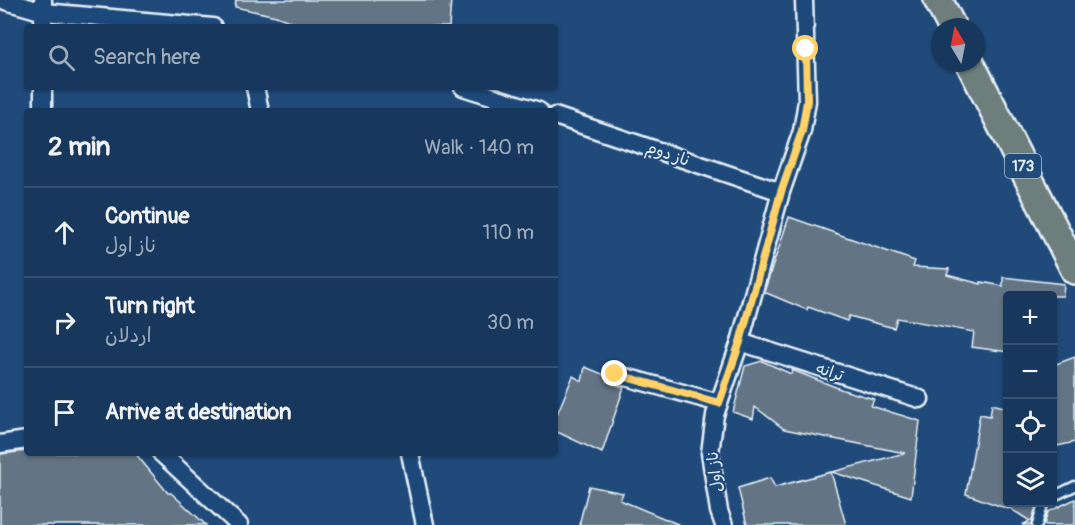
<!DOCTYPE html>
<meta charset="utf-8">
<style>
body{margin:0;font-family:Pangolin,"Playpen Sans Arabic",sans-serif;background:#244365;color:#f1f3f6}
.controls{position:absolute;right:18px;bottom:18px;display:grid;overflow:hidden;border-radius:6px;box-shadow:0 2px 4px #0004}
.controls button{width:54px;height:54px;display:grid;place-items:center;padding:0;border:0;border-bottom:2px solid #365272;background:#17385c;color:#f1f3f6;font:30px sans-serif}
.compass{position:absolute;left:931px;top:18px;width:54px;height:54px;border-radius:50%;background:#17385c;box-shadow:0 2px 4px #0004;rotate:350deg}
.stop{position:absolute;width:18px;height:18px;margin:-14px;border:4px solid #ffd166;border-radius:50%;background:#fff}
.stop.end{background:#ffd166;border-color:#fff;box-shadow:0 2px 6px #0008}
.list{margin:0;padding:0;list-style:none}
h2{display:flex;justify-content:space-between;align-items:center;height:78px;margin:0;padding:0 24px;font-size:26px}
h2 small{font-size:20px;font-weight:400;color:#9eacbb}
.list li{display:grid;grid-template-columns:39px 1fr auto;gap:18px;align-items:center;box-sizing:border-box;height:90px;padding:0 24px;border-top:2px solid #365272}
.list b{display:block;font-size:22px;white-space:nowrap}
.list p{margin:0;font-size:20px;white-space:nowrap;color:#9eacbb}
.list em{font-size:20px;font-style:normal;color:#9eacbb}
.icon{flex:none;width:33px;height:33px;fill:none;stroke:currentColor;stroke-width:2;stroke-linecap:round;stroke-linejoin:round}
.map{position:relative;flex:none;width:1075px;height:525px;overflow:hidden}
.search{position:absolute;background:#17385c;box-shadow:0 2px 4px #0004;left:24px;top:24px;width:534px;height:66px;display:flex;align-items:center;gap:15px;box-sizing:border-box;padding:0 21px;border-radius:6px;color:#9eacbb;font-size:22px}
.panel{position:absolute;background:#17385c;box-shadow:0 2px 4px #0004;left:24px;top:108px;width:534px;height:348px;border-radius:6px}
.map>svg:first-child{display:block}
.building{fill:#647584;stroke:#e8f1f8;stroke-width:1.5}
.lines{fill:none;stroke-linecap:round;stroke-linejoin:round}
.lane-casing{stroke:#e8f1f8;stroke-width:13}
.street-casing{stroke:#e8f1f8;stroke-width:21}
.primary-casing{stroke:#e8f1f8;stroke-width:32}
.lane{stroke:#1f4a7a;stroke-width:8}
.street{stroke:#1f4a7a;stroke-width:16}
.primary{stroke:#6d7e7c;stroke-width:27}
.route{stroke:#ffd166;stroke-width:8}
.labels{text-anchor:middle;stroke-width:4.5;stroke-linejoin:round;paint-order:stroke}
.shield{fill:#1f4a7a;stroke:#acbfd2;stroke-width:1.5}
.shield-label{font-size:15px;font-weight:bold;fill:#e8f1f8}
.street-label{font-size:16px;fill:#e8f1f8;stroke:#1f4a7a}
</style>
<div class="map">
<svg width="1075" height="525" viewBox="0 0 1075 525">
<rect width="100%" height="100%" fill="#1f4a7a"/>
<filter id="ink" filterUnits="userSpaceOnUse"><feTurbulence type="fractalNoise" baseFrequency=".0167" numOctaves="2"/><feDisplacementMap in="SourceGraphic" scale="12" xChannelSelector="R" yChannelSelector="G"/><feConvolveMatrix kernelMatrix="1 2 1 2 8 2 1 2 1" color-interpolation-filters="sRGB"/></filter>
<g filter="url(#ink)">
<path class="building" d="M 236,0 L 451,0 L 449,27 L 305,27 L 276,16 L 235,7 Z
M 789,217 L 915,261 L 913,267 L 949,269 L 947,275 L 981,284 L 981,282 L 1003,286 L 1003,277 L 1064,284 L 1063,296 L 1008,296 L 1008,352 L 972,347 L 974,332 L 897,318 L 894,328 L 849,316 L 847,321 L 808,307 L 807,310 L 764,292 Z
M 1075,357 L 1075,442 L 1053,447 L 1053,365 Z
M 762,361 L 791,374 L 792,370 L 843,390 L 874,399 L 871,406 L 920,421 L 911,497 L 832,472 L 905,453 L 784,429 L 755,407 L 753,419 L 733,412 L 745,366 Z
M 585,367 L 605,375 L 607,381 L 612,384 L 624,387 L 602,453 L 555,431 L 555,419 L 573,376 L 582,381 Z
M 992,404 L 1008,408 L 1008,502 L 1037,502 L 1031,525 L 1022,525 L 1030,521 L 1008,507 L 1008,509 L 966,494 L 980,414 L 990,416 Z
M 27,451 L 27,453 L 135,453 L 168,493 L 171,493 L 206,525 L 0,525 L 0,454 Z
M 831,472 L 846,525 L 747,525 L 738,488 L 770,478 L 775,487 Z
M 589,486 L 623,493 L 620,500 L 680,525 L 579,525 Z
M 1075,499 L 1075,525 L 1044,525 L 1048,512 Z"/>
<g class="lines">
<g class="lane-casing">
<path id="lane" d="M 1052,497 L 1075,486
M 1037,525 L 1044,502"/>
</g>
<g class="street-casing">
<path id="street" d="M 2,0 L 44,12 L 213,27
M 43,0 L 43,27
M 255,87 L 260,111
M 463,87 L 539,111
M 43,111 L 43,87
M 555,116 L 781,192
M 740,342 L 920,399
M 615,374 L 719,403
M 0,444 L 27,440
M 161,453 L 239,525
M 410,453 L 425,525
M 724,525 L 719,511 L 710,453 L 715,415 L 740,342 L 781,192 L 802,131 L 807,101 L 804,0"/>
</g>
<g class="primary-casing">
<path id="primary" d="M 938,0 L 952,27
M 970,63 L 1075,270"/>
</g>
<use href="#lane" class="lane"/>
<use href="#street" class="street"/>
<use href="#primary" class="primary"/>
</g>
</g>
<g class="lines" filter="url(#ink)">
<path class="route" d="M 615,374 L 719,403 L 740,342 L 781,192 L 802,131 L 807,101 L 806,49"/>
</g>
<g class="labels">
<rect class="shield" x="1005" y="154" width="36" height="24" rx="4.5"/>
<g class="shield-label">
<text x="1023" y="171">173</text>
</g>
<g class="street-label">
<text transform="translate(668 153) rotate(19)" y="6">ناز دوم</text>
<text transform="translate(830 371) rotate(18)" y="6">ترانه</text>
<text transform="translate(714 472) rotate(-97)" y="6">ناز اول</text>
</g>
</g>
</svg>
<div class="controls">
<button>+</button>
<button>−</button>
<button><svg class="icon" aria-label="locate" viewBox="0 0 24 24"><circle cx="12" cy="12" r="6"/><path d="M12 2v4M12 18v4M2 12h4M18 12h4"/></svg></button>
<button><svg class="icon" aria-label="layers" viewBox="0 0 24 24"><path d="M12 4l9 5-9 5-9-5zM3 14l9 5 9-5"/></svg></button>
</div>
<svg class="compass" viewBox="-18 -18 36 36"><path d="M0-13l5 13h-10z" fill="#e53935"/><path d="M0 13l5-13h-10z" fill="#9eacbb"/></svg>
<div class="stop" style="left:806px;top:49px"></div>
<div class="stop end" style="left:615px;top:374px"></div>
<div class="search"><svg class="icon" aria-label="search" viewBox="0 0 24 24"><circle cx="10" cy="10" r="6"/><path d="M15 15l6 6"/></svg>Search here</div>
<section class="panel">
<h2>2 min<small>Walk · 140 m</small></h2>
<ul class="list">
<li><svg class="icon" aria-label="ahead" viewBox="0 0 24 24"><path d="M12 20V5M6 11l6-6 6 6"/></svg><div><b>Continue</b><p>ناز اول</p></div><em>110 m</em></li>
<li><svg class="icon" aria-label="right" viewBox="0 0 24 24"><path d="M7 20v-9h11M14 6l5 5-5 5"/></svg><div><b>Turn right</b><p>اردلان</p></div><em>30 m</em></li>
<li><svg class="icon" aria-label="arrive" viewBox="0 0 24 24"><path d="M6 21V4h12l-3 4 3 4H6"/></svg><div><b>Arrive at destination</b></div></li>
</ul>
</section>
</div>
